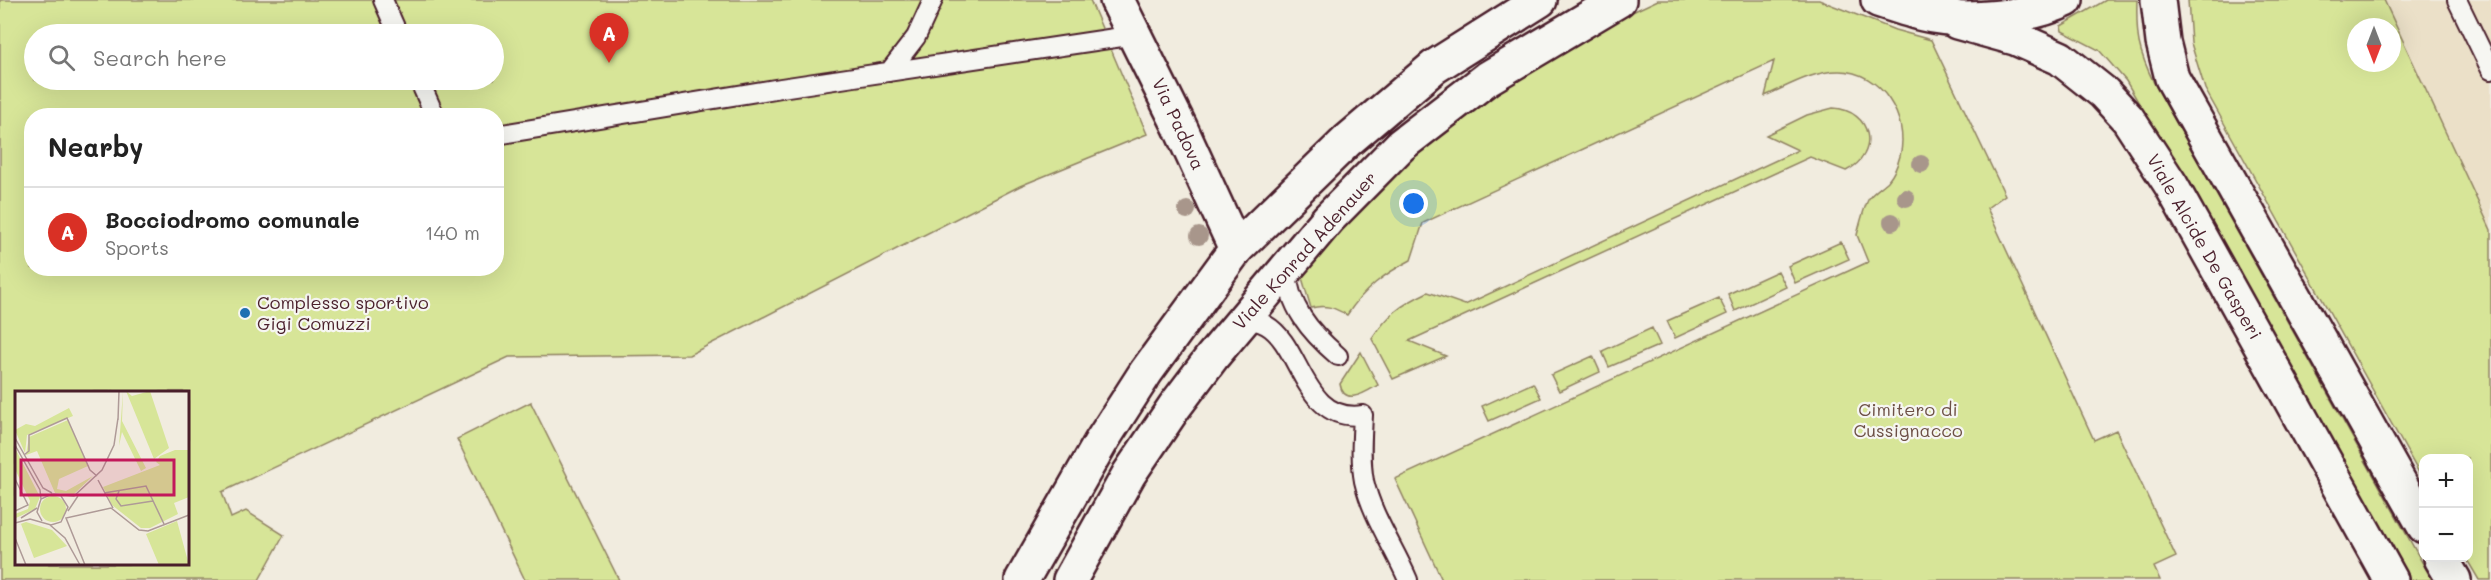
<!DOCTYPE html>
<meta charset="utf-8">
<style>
body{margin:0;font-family:Mali,sans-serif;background:#f6f6f6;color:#222}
.controls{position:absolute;right:18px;bottom:18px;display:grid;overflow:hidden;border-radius:12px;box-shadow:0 6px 24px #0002}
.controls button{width:54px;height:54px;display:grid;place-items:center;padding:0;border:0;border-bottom:2px solid #e0e0e0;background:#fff;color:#222;font:30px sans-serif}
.compass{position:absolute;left:2347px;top:18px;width:54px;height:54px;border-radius:50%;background:#fff;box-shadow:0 6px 24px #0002;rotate:180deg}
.you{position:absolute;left:1414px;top:204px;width:21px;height:21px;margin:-15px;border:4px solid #fff;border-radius:50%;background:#1a73e8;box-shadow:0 0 0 9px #1a73e833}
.badge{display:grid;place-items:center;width:39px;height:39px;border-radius:50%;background:#d93025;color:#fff;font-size:20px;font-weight:700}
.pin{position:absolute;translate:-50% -50px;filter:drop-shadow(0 2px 3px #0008)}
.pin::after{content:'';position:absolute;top:32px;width:21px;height:18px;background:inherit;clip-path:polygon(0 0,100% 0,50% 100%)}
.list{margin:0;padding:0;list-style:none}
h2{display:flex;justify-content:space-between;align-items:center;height:78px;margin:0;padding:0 24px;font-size:26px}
h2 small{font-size:20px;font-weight:400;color:#767676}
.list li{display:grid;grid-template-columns:39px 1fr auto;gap:18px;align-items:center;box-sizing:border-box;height:90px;padding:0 24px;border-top:2px solid #e0e0e0}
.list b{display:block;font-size:22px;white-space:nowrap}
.list p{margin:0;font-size:20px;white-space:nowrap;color:#767676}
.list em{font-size:20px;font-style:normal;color:#767676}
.icon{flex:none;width:33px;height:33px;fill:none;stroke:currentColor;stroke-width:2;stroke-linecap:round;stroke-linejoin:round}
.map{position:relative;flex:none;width:2491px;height:580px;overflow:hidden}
.search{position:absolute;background:#fff;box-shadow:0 6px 24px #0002;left:24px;top:24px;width:480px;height:66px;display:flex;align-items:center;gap:15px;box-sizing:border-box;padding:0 21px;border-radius:33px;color:#767676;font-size:22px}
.panel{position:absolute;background:#fff;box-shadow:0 6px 24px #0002;left:24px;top:108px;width:480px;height:168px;border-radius:24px}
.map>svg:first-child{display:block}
.built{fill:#ebe0c8;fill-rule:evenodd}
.green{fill:#d7e598;stroke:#908262;stroke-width:1.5;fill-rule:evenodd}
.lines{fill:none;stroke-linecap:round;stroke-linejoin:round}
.service-casing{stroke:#4a1f2b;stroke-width:22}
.minor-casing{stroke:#4a1f2b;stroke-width:38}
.secondary-casing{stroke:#4a1f2b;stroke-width:38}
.service{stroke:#f6f6f2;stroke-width:18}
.minor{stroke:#f6f6f2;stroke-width:33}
.secondary{stroke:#f6f6f2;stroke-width:33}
.tree{fill:#a8968b}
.poi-dot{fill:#1f6fb2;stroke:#f6f6f2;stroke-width:2}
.labels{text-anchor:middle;stroke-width:4.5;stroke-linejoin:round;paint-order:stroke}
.street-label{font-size:18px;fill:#4a1f2b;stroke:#f6f6f2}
.poi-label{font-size:18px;fill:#4a1f2b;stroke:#f6f6f2;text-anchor:start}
.park-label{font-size:18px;fill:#6d5046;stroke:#f6f6f2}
.inset-road{fill:none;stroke:#ae9a97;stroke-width:1.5}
.view{fill:#c2185b;fill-opacity:0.15;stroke:#c2185b;stroke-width:3}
.inset-edge{fill:none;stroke:#4a1f2b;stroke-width:3}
</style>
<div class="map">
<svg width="2491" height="580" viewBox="0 0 2491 580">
<rect width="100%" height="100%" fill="#f1ecdf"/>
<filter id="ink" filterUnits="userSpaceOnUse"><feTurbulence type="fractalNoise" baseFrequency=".0167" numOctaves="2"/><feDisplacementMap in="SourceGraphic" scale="12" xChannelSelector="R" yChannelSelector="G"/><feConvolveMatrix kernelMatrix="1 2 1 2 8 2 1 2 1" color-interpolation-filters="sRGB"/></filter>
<g filter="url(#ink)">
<path class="built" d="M 2230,0 L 2491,0 L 2491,469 ZM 2356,27 L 2392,27 L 2392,63 L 2356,63 Z"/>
<path class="green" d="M 0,0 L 1090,0 L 1147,134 L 1020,186 L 689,355 L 509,357 L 222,492 L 231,518 L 246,511 L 284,535 L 259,580 L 0,580 ZM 34,34 L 494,34 L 494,80 L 34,80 ZM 32,116 L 496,116 L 496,268 L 32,268 ZM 16,392 L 188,392 L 188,564 L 16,564 Z
M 1658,0 L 1819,0 L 1895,30 L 1931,40 L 2005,195 L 1987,208 L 2094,440 L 2116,430 L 2176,557 L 2154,567 L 2160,580 L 1442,580 L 1395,479 L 1868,262 L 1857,235 C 1860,224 1863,210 1868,200 C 1872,192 1882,187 1888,181 C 1893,175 1898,164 1900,156 C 1910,118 1881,71 1839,71 C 1813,71 1788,86 1765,96 L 1774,61 L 1423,223 L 1411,260 C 1384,274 1364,289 1347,315 C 1335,308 1326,304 1311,308 L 1300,271 C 1335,234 1370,195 1409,161 C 1481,97 1570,39 1658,0 Z
M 2106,0 L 2137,0 C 2136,37 2138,50 2154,83 L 2432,580 L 2407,580 L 2191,193 L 2126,81 L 2099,50 L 2062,31 L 2061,26 Z
M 2188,0 L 2384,0 L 2491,230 L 2491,580 L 2479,580 L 2466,558 L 2468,558 L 2468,458 L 2424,458 L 2423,480 L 2205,89 L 2191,43 ZM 2356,27 L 2392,27 L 2392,63 L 2356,63 Z
M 1833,108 C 1872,110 1881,154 1846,171 L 1810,157 L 1409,341 L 1446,356 L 1393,379 L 1372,339 C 1388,314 1401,305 1428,292 L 1465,305 L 1798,150 L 1766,135 L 1807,115 Z
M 1841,242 L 1849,259 L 1795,283 L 1788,266 Z
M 1778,271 L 1786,287 L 1735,311 L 1728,294 Z
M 1719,298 L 1727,314 L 1675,338 L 1667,321 Z
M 1652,328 L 1660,345 L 1609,367 L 1602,351 Z
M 1361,352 L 1378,385 C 1366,392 1344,407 1340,384 Z
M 1593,356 L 1600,372 L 1559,391 L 1551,375 Z
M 1533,383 L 1541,398 L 1489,421 L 1482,406 Z
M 531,402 L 531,403 L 619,580 L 525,580 L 457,439 Z"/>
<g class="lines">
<g class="service-casing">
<path id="service" d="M 383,0 L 398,34
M 2457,0 L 2491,70
M 889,72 L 916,37 L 933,0
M 419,80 L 435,116
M 496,135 L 781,88 L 1135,35
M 1286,268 C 1289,307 1309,331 1338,356
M 1244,319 C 1252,320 1260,321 1266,325 C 1302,345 1303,424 1363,415 C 1362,437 1360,460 1364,481 C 1372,516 1394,547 1408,580"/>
</g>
<g class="minor-casing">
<path id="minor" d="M 1117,0 L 1180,127 L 1236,249
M 2158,0 L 2163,42 L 2172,78 L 2424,526
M 1957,22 L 2015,38 L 2060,58 L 2104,93 L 2128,119 L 2171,185 L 2391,580
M 2441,558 L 2454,580"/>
</g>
<g class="secondary-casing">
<path id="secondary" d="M 1878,0 C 1893,5 1908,10 1923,14 C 1963,24 2029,18 2066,0
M 1022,580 L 1101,442 L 1146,372 L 1236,249 L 1347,141 L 1434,67 L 1540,0
M 1070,580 L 1129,474 L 1175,406 L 1212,357 L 1328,219 L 1401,145 L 1488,78 L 1619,0"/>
</g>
<use href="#service" class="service"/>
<use href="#minor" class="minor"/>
<use href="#secondary" class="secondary"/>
</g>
<g class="tree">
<circle cx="1921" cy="164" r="9"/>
<circle cx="1906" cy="198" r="9"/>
<circle cx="1187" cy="210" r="9"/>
<circle cx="1892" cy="222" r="9"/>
<circle cx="1199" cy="236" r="9"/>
</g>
</g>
<circle class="poi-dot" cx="245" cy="313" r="6"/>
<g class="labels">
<g class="street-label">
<text transform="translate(1178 124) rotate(65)" y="6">Via Padova</text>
<text transform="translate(2204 247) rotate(60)" y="6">Viale Alcide De Gasperi</text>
<text transform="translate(1305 251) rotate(-48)" y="6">Viale Konrad Adenauer</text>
</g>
<g class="poi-label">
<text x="257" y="309">Complesso sportivo<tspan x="257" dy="21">Gigi Comuzzi</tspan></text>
</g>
<g class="park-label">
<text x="1908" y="416">Cimitero di<tspan x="1908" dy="21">Cussignacco</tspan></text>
</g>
</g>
<g transform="translate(15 391)">
<rect width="174" height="174" fill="#f1ecdf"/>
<path d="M 108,0 L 107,30 L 131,77 L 126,80 L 107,41 L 104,55 ZM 111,0 L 117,5 L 135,0 L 154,57 L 139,68 ZM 54,17 L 58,25 L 12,44 L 10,62 L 0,39 L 11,33 L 20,35 ZM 53,29 L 73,75 L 44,88 L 42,98 L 51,100 L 78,85 L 59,103 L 40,102 L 22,60 L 11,64 L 14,46 ZM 0,57 L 25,106 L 20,118 L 1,127 L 0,123 L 13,118 L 15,110 L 0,78 ZM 160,59 L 174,59 L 174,106 L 159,112 L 163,123 L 135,137 L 126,137 L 97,114 L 88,96 L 145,74 L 141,71 L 145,65 ZM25 118a13 13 0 1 1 26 0a13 13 0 1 1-26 0ZM 162,130 L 174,174 L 144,174 L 131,143 ZM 11,131 L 37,139 L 52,155 L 19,167 L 6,133 L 0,135 Z" fill="#d7e598"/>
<path class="inset-road" d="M 103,29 L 104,0M 0,47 L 28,97 L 37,102M 0,54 L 25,99 L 26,108M 9,64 L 14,60 L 14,44 L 52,27 L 75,79 L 82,85M 0,88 L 13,114 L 0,120M 83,89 L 98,117M 104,100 L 101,108 L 106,115 L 138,110M 89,102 L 131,95 L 149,133M 53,120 L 63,105M 6,127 L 22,117M 27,130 L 22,121 L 26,108 L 37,103 L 59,105 L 87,79 L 99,54 L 103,27M 0,132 L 15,128 L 36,134 L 46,131 L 53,116 L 46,105M 35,134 L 50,147 L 65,174M 0,147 L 11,174M 70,174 L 51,127 L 96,117 L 124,139 L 133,140 L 174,124"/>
<path class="view" d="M 6,69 L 159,69 L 159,104 L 6,104 Z"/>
<rect width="174" height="174" class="inset-edge"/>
</g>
</svg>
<div class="controls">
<button>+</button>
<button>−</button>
</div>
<svg class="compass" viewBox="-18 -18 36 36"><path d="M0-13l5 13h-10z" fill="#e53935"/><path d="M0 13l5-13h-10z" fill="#767676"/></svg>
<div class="you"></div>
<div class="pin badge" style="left:609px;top:63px">A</div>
<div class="search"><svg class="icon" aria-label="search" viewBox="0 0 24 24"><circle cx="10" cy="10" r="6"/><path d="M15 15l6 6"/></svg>Search here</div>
<section class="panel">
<h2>Nearby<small></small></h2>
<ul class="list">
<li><span class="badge">A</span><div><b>Bocciodromo comunale</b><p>Sports</p></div><em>140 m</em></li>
</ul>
</section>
</div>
